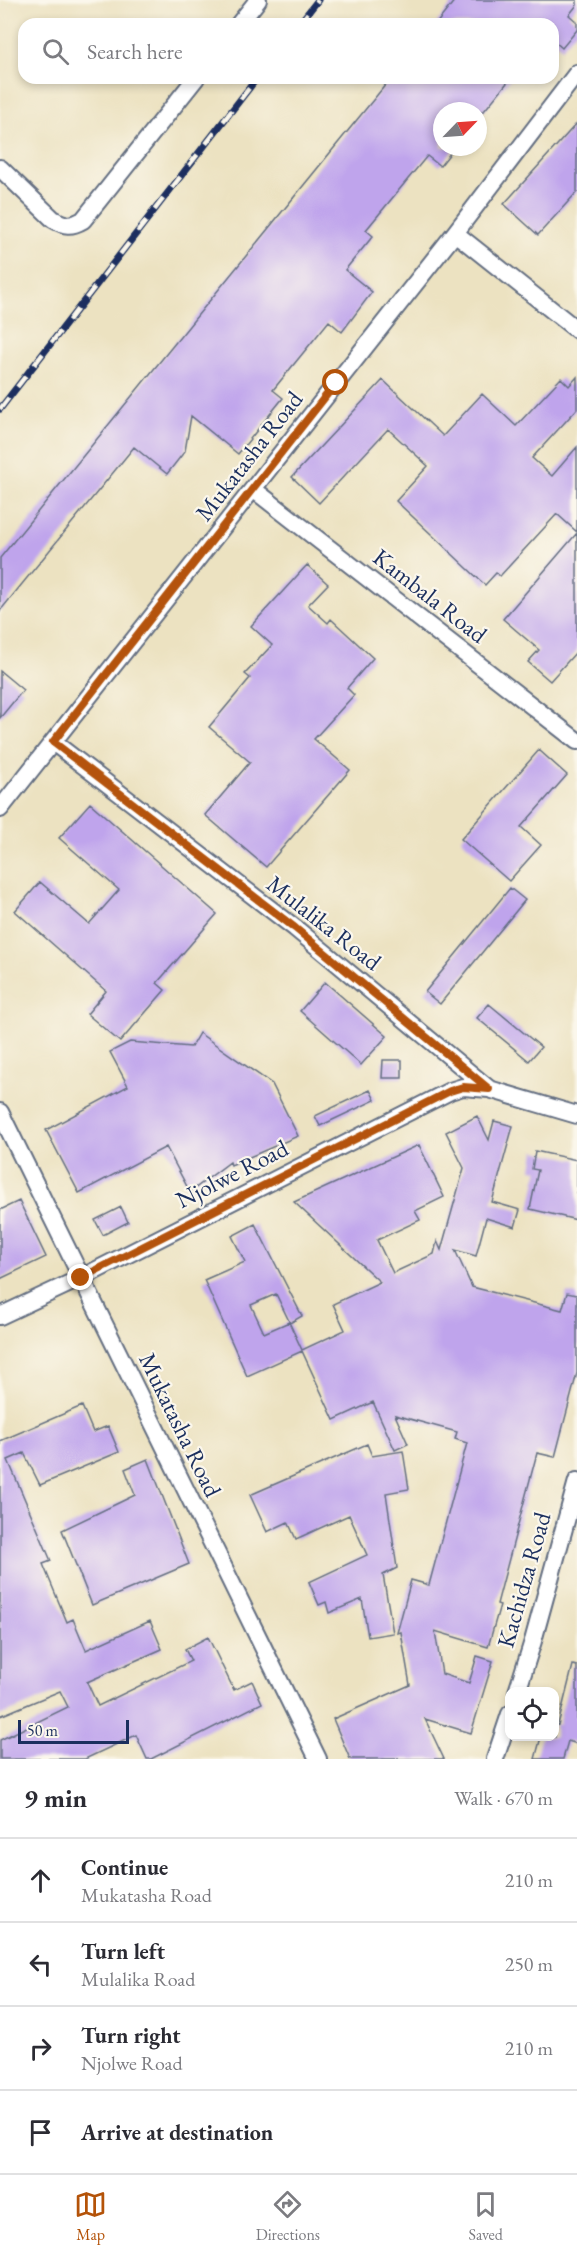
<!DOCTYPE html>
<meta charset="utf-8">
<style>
body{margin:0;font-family:"EB Garamond",serif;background:#f7f7f7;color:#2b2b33}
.controls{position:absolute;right:18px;bottom:18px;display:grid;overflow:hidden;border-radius:12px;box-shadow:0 3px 9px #0003}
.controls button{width:54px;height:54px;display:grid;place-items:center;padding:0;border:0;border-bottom:2px solid #e1e1e2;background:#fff;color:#2b2b33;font:30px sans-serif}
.compass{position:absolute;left:433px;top:102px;width:54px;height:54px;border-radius:50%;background:#fff;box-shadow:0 3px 9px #0003;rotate:65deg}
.scale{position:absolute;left:18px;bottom:15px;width:111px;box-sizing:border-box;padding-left:6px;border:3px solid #1b2f5e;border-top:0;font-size:16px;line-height:21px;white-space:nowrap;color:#1b2f5e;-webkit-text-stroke:4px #fbf7ec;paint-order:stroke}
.stop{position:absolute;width:18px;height:18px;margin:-14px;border:4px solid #b45309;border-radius:50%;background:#fff}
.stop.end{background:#b45309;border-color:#fff;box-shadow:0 2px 6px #0008}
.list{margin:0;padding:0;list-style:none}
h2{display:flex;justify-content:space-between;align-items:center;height:78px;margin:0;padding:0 24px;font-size:26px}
h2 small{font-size:20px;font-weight:400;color:#7c7c81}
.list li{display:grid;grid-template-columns:39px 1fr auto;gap:18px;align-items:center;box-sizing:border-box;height:84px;padding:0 24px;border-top:2px solid #e1e1e2}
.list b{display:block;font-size:22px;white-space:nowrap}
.list p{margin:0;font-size:20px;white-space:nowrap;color:#7c7c81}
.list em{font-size:20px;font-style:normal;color:#7c7c81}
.icon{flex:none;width:33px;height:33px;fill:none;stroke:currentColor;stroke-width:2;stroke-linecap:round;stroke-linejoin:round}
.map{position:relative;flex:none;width:577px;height:1759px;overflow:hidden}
.search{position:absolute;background:#fff;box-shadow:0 3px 9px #0003;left:18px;right:18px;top:18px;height:66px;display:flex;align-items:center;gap:15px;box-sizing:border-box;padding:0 21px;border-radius:18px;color:#7c7c81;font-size:22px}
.sheet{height:414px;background:#fff}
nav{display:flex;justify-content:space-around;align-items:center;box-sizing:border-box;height:84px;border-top:2px solid #e1e1e2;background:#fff;font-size:16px;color:#7c7c81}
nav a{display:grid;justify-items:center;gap:3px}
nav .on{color:#b45309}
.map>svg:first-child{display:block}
.building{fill:#bfa4ec}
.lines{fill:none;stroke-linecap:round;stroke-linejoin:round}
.minor-casing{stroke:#646e81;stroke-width:20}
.minor{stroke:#fff;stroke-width:16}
.rail-casing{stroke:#1b2f5e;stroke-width:7}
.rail{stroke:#fbf7ec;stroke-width:4.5;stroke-dasharray:14;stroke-linecap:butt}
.route{stroke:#b45309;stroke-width:8}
.labels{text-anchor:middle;stroke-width:4.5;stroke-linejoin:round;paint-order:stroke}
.street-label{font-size:24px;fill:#1b2f5e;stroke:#fbf7ec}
</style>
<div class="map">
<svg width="577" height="1759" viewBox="0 0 577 1759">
<rect width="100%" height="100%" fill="#fbf7ec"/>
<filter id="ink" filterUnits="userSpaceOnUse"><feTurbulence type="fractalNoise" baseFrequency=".0167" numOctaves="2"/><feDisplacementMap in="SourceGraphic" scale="12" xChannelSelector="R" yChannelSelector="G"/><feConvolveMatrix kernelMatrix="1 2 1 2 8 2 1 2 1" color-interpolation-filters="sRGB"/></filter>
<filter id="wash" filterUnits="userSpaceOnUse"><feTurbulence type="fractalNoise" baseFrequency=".008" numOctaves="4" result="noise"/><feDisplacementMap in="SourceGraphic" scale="24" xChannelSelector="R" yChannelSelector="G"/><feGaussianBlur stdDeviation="1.35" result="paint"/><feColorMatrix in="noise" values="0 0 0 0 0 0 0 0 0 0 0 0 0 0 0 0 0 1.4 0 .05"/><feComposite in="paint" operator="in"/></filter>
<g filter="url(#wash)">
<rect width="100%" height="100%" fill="#ece2c1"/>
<g id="blocks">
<path class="building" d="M 455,0 L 577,0 L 577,5 L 569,15 L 577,22 L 577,30 L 562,48 L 553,40 L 553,24 L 436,24 Z
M 391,78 L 511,78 L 484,111 L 442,111 L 442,147 L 455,147 L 440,166 L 427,156 L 366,230 L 373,236 L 345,270 L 372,292 L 342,332 L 329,321 L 273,390 L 283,398 L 238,454 L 191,416 L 185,451 L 167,474 L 134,447 L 0,611 L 0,558 Z
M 577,123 L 577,192 L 538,235 L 504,204 Z
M 577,377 L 577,409 L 532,458 L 552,476 L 577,447 L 577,532 L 557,514 L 500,576 L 496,573 L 485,585 L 396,501 L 428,466 L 388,429 L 319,503 L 292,477 L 383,380 L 443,436 L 482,394 L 516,426 L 561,378 L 569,386 Z
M 577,533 L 577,651 L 550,681 L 528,662 L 539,650 L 503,619 Z
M 307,565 L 328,584 L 308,605 L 328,623 L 331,619 L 373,658 L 347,688 L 354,695 L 314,739 L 350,770 L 266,867 L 205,815 L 250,762 L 209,727 L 250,678 L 245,674 L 272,645 L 251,626 Z
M 0,671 L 23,690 L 0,718 Z
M 539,750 L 567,775 L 521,827 L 541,845 L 509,881 L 461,839 Z
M 90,803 L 217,914 L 157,983 L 165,990 L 120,1042 L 87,1014 L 106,991 L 15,911 L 40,882 L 89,924 L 119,890 L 59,838 Z
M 510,888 L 525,900 L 440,1004 L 425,992 Z
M 325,982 L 387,1036 L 361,1065 L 300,1011 Z
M 489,1004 L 541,1047 L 529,1061 L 477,1018 Z
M 199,1033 L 272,1084 L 298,1136 L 231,1165 L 230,1162 L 190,1192 L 166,1147 L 79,1193 L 46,1130 L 128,1086 L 110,1052 L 130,1042 L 191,1047 Z
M 383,1060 L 402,1060 L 402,1078 L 382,1078 Z
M 370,1090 L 375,1100 L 320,1126 L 315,1116 Z
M 477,1116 L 489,1140 L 494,1121 L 513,1126 L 492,1202 L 520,1210 L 515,1227 L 486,1218 L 476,1256 L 455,1250 L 472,1287 L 562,1310 L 567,1293 L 577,1295 L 577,1373 L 555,1457 L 537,1453 L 497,1604 L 500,1605 L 488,1647 L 435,1631 L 442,1674 L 469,1683 L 477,1656 L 493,1661 L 471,1733 L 425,1719 L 444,1759 L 350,1759 L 333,1719 L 410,1685 L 401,1632 L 397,1633 L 411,1580 L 429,1585 L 467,1443 L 455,1439 L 457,1432 L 395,1415 L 408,1444 L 395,1450 L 373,1402 L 334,1420 L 302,1351 L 247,1376 L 204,1280 L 245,1262 L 232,1236 L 255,1224 L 302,1316 L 290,1323 L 276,1294 L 251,1305 L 264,1333 L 289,1322 L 302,1350 L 345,1330 L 333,1304 L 380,1282 L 294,1202 L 419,1145 L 444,1197 L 415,1211 L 420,1220 L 377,1240 L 393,1273 L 434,1254 L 437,1241 L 441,1250 L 464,1168 L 446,1132 Z
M 535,1151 L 577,1160 L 577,1220 L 530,1209 L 538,1170 L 532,1169 Z
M 19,1201 L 46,1257 L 0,1279 L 0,1210 Z
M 121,1207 L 128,1222 L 103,1235 L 95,1220 Z
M 82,1406 L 93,1432 L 108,1426 L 119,1452 L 40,1485 L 24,1453 L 8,1460 L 51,1561 L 43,1564 L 67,1622 L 73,1619 L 86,1650 L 150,1621 L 162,1649 L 87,1682 L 98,1706 L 191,1661 L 185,1649 L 208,1637 L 234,1690 L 252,1681 L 262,1703 L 151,1759 L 147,1759 L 136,1735 L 85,1759 L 0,1759 L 0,1740 L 68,1707 L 60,1691 L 0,1716 L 0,1441 Z
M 367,1444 L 372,1456 L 403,1451 L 409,1489 L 386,1493 L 397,1568 L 383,1575 L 393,1633 L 368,1637 L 362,1599 L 329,1613 L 326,1602 L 319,1605 L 309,1582 L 367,1555 L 349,1515 L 296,1539 L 288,1522 L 267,1532 L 250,1495 Z
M 148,1459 L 189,1564 L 92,1605 L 62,1530 L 135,1495 L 125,1469 Z
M 573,1665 L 577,1666 L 577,1744 L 568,1741 L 563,1759 L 535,1759 L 541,1737 L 555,1737 L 555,1724 L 558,1725 Z"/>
</g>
</g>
<g filter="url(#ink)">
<use href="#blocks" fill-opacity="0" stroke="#646e81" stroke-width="1.5"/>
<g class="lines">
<g class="minor-casing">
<path id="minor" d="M 239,24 L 258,0
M 0,168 L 53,219 C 65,226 71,227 83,220 L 196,78
M 455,233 L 577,330
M 253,489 L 577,741
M 53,742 L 295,928 L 489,1089 L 577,1115
M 0,809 L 455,233 L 577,73
M 0,1112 L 318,1759
M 0,1316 L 81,1278 L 450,1091 L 463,1087 L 489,1089
M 517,1692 L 533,1641 L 577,1481
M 495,1759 L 510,1714"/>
</g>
<use href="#minor" class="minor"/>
<g class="rail-casing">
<path id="rail" d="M 299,24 L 318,0
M 0,409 L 257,78"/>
</g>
<use href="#rail" class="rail"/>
</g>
</g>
<g class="lines" filter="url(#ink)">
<path class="route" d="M 81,1278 L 450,1091 L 463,1087 L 489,1089 L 295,928 L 53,742 L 336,383"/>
</g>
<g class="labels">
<g class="street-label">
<text transform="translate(249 456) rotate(-52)" y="8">Mukatasha Road</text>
<text transform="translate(430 596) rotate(38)" y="8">Kambala Road</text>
<text transform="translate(324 923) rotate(38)" y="8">Mulalika Road</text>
<text transform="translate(232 1174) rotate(-27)" y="8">Njolwe Road</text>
<text transform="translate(180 1425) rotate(64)" y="8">Mukatasha Road</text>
<text transform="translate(524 1580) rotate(-74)" y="8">Kachidza Road</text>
</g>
</g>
</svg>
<div class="controls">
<button><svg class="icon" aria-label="locate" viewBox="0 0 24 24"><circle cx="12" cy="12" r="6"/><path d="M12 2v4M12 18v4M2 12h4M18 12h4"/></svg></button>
</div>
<svg class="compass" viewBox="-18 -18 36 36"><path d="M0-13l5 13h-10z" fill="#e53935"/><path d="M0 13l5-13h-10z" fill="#7c7c81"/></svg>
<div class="scale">50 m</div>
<div class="stop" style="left:336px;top:383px"></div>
<div class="stop end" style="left:81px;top:1278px"></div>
<div class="search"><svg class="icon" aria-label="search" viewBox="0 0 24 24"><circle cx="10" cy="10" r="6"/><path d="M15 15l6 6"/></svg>Search here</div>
</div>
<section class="sheet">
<h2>9 min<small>Walk · 670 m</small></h2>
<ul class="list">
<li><svg class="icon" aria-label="ahead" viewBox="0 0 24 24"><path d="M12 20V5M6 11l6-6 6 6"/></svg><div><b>Continue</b><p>Mukatasha Road</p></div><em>210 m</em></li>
<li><svg class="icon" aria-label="left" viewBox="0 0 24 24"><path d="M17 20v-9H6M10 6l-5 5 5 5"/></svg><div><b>Turn left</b><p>Mulalika Road</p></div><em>250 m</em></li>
<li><svg class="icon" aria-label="right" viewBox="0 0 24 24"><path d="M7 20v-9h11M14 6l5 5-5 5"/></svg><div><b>Turn right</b><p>Njolwe Road</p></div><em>210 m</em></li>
<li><svg class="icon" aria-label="arrive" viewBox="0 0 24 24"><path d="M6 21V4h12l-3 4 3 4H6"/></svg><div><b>Arrive at destination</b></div></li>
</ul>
</section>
<nav>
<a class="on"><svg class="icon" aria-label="map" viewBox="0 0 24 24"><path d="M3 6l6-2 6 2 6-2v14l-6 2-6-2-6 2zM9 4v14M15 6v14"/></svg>Map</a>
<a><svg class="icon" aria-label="directions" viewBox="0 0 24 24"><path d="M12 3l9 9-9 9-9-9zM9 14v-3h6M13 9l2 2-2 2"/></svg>Directions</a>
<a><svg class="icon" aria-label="saved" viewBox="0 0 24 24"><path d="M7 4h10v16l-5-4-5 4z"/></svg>Saved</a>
</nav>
